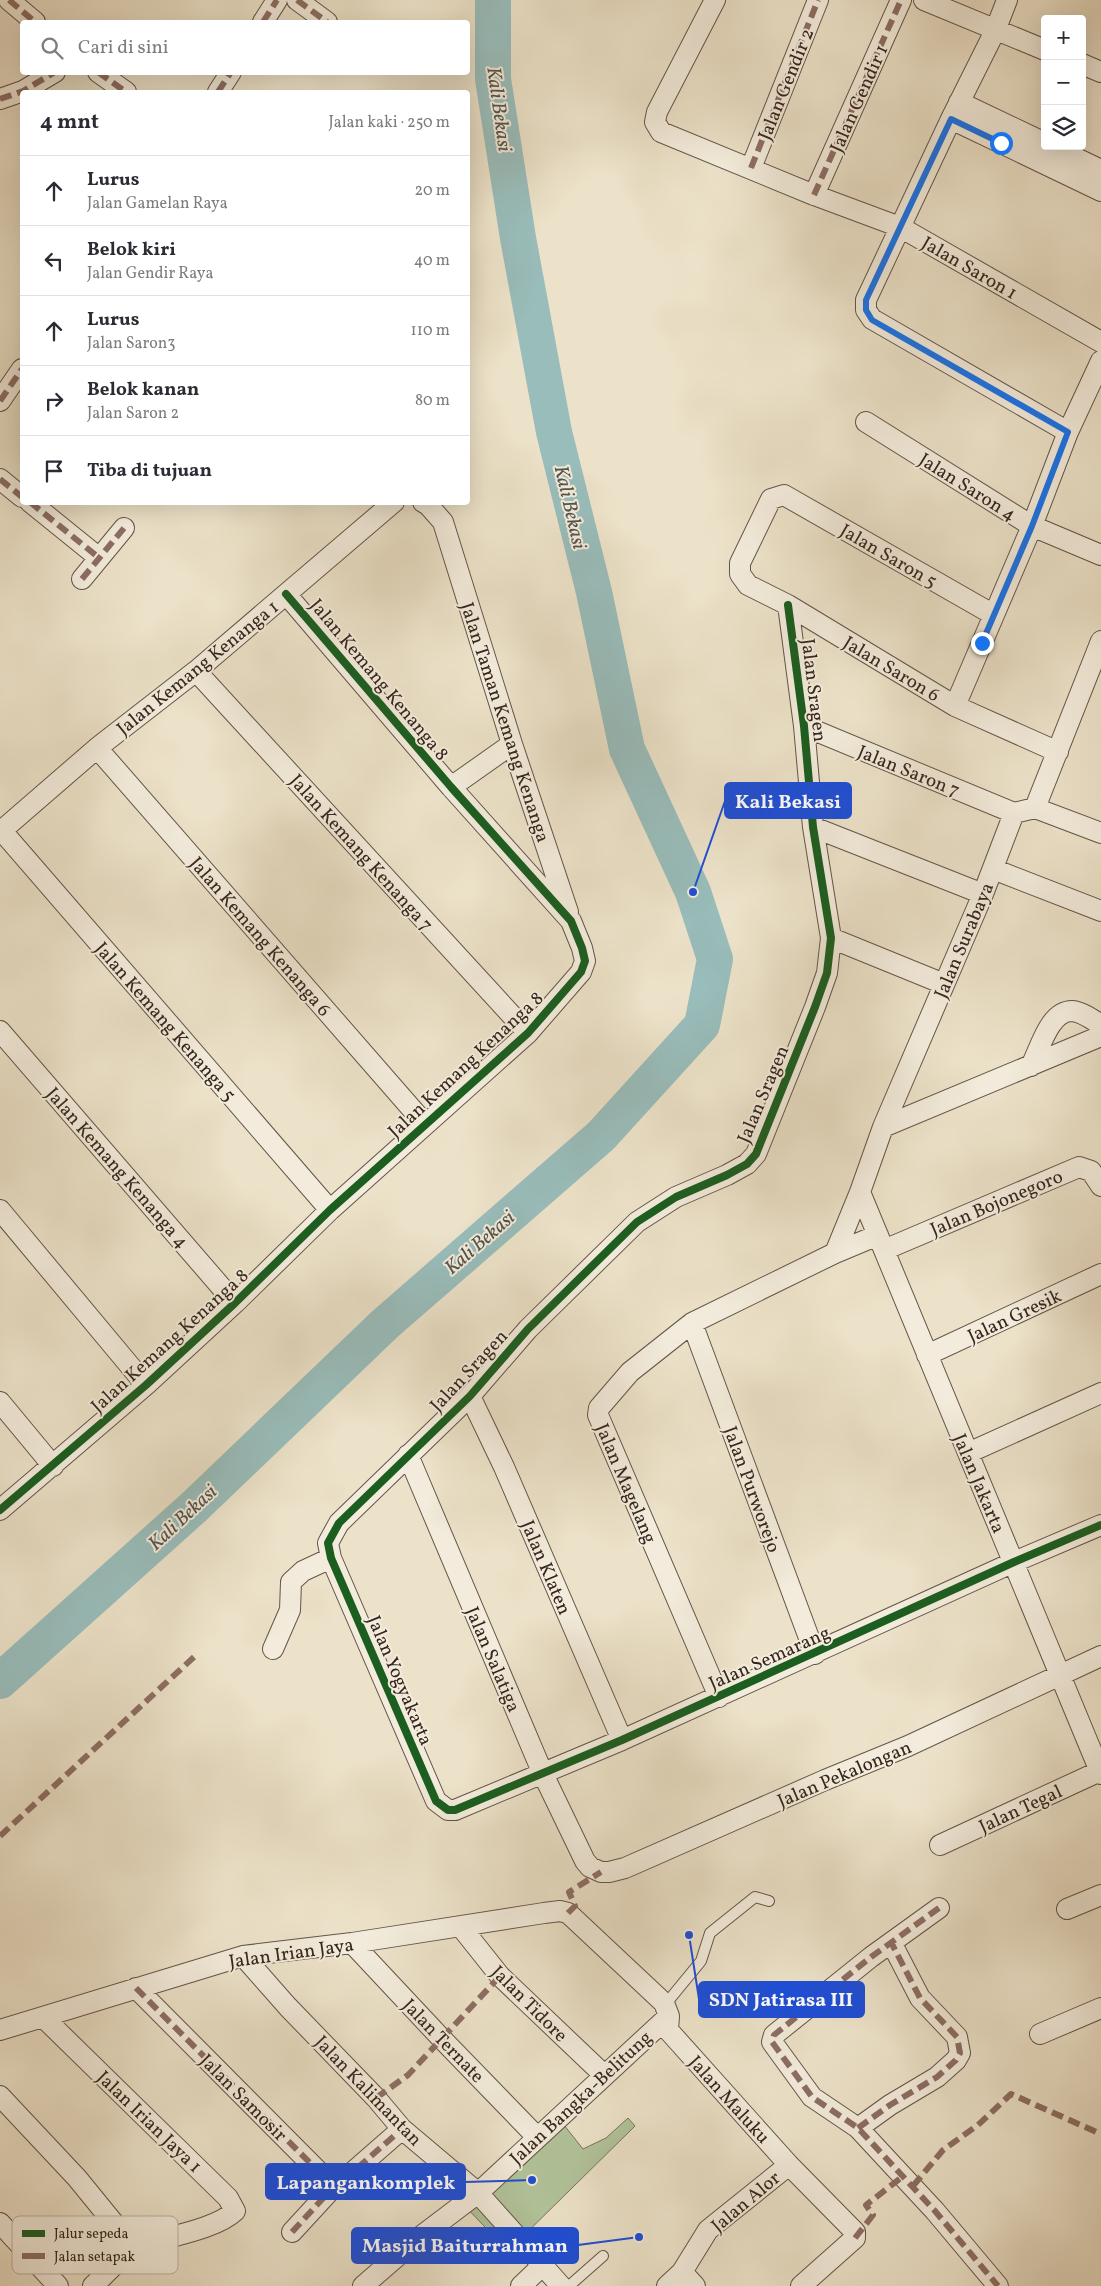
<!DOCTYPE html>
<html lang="id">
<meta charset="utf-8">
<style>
body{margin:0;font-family:Vollkorn,serif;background:#f2f2f3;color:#2b2b33}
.controls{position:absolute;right:15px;top:15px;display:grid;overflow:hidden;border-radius:5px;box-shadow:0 5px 20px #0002}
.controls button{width:45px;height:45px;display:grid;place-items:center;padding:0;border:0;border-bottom:1px solid #e1e1e2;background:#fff;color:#2b2b33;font:25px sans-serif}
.stop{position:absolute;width:15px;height:15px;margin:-11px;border:4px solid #1a73e8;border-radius:50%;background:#fff}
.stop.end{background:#1a73e8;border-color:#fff;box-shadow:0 1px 5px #0008}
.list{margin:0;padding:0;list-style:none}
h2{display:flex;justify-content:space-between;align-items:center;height:65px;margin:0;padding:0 20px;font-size:21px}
h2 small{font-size:16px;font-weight:400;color:#7c7c81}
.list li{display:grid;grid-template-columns:32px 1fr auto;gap:15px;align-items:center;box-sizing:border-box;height:70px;padding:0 20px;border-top:1px solid #e1e1e2}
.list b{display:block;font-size:19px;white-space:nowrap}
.list p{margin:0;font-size:16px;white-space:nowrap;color:#7c7c81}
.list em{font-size:16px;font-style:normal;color:#7c7c81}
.icon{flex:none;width:28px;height:28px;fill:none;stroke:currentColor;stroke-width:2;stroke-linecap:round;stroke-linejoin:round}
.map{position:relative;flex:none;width:1101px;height:2286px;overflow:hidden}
.search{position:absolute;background:#fff;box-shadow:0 5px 20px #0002;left:20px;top:20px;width:450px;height:55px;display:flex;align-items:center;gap:12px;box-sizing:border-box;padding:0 18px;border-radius:5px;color:#7c7c81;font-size:19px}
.panel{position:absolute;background:#fff;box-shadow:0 5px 20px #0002;left:20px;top:90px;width:450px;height:415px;border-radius:5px}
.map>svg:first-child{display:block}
.green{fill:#b2c49b;stroke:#74755c}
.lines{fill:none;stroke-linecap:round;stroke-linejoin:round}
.river{stroke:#99bdbb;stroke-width:36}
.service-casing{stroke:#635548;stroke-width:12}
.minor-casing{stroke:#635548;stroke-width:22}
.service{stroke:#f3ecdc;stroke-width:10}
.minor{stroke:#f3ecdc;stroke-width:20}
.quiet{stroke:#8d6e63;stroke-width:6;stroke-dasharray:12 6;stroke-linecap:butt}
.cycleway-casing{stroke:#f3ecdc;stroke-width:11}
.cycleway{stroke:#1b5e20;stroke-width:8}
.route{stroke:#1a73e8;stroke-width:6}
.labels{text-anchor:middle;stroke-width:4;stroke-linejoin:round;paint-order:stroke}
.street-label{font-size:19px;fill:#35261d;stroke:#f3ecdc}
.water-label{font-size:20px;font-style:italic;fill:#53534c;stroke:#f3ecdc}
.key{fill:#f3ecdc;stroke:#bab1a3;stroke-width:1}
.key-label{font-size:14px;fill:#35261d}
.leader{fill:none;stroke:#1d4ed8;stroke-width:2}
.callout-dot{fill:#1d4ed8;stroke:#f3ecdc;stroke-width:2}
.callout{fill:#1d4ed8;stroke:#1d4ed8;stroke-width:2}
.callout-label{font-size:20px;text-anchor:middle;font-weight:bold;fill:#fff}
</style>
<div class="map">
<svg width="1101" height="2286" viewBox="0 0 1101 2286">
<rect width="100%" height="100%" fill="#ece2c9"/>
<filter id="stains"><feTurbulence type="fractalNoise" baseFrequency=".004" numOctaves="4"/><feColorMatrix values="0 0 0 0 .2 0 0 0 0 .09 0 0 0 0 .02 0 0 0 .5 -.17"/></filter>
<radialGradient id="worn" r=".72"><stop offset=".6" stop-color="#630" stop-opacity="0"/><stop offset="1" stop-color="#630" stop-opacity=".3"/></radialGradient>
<path class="green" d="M 556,2115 L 583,2149 L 606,2138 L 628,2118 L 635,2126 L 508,2251 L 461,2202 Z"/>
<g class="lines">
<path class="river" d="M 0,1681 L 194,1507 L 385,1324 L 601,1136 L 702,1025 L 715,959 L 693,892 L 627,749 L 594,592 L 554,432 L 518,238 L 493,79 L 493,0"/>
<g class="service-casing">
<path id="service" d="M 669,2009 L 669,2000 L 701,1961 L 710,1933 L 755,1897 L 769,1901
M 569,2286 L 603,2256"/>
</g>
<g class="minor-casing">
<path id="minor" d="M 9,0 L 35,22
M 297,0 L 327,22
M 715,0 L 657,112 L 655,122 L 661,132 L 814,195 L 900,227 L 1101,342
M 924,0 L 1045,50
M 1007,0 L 995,31 L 951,119 L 866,300 L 866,310 L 872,319 L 1068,432
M 263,22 L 277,0
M 1082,64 L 1101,72
M 98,72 L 126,92
M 218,92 L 231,72
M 0,99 L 23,91 L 55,72
M 959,102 L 1045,143
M 951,119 L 1101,191
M 1051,146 L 1101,170
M 751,168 L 818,0
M 814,195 L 901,0
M 0,401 L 22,369
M 866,422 L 1032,526 L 1101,555
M 0,479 L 22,497
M 30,502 L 98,557
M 423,502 L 428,505 L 443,522 L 512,744 L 568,912
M 82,579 L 124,528
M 788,605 L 804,726 L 813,827 L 831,938 L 827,973 L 815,1007 L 756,1154 L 747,1164 L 727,1175 L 676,1197 L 637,1222 L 528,1329 L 470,1396 L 339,1523 L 328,1543 L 331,1558 L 436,1801 L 448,1810 L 455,1810 L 622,1740 L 1014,1562 L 1101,1525
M 994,615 L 784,495 L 771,499 L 740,563 L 740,574 L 748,585 L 788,605 L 955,706 L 1058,752
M 196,671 L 528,1033
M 955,706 L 1032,526 L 1068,432 L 1101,361
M 804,726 L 1014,813
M 97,748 L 425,1124
M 451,787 L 512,744
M 1035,808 L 1101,833
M 813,827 L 983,894
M 2,831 L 330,1210
M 0,832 L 97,748 L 196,671 L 394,502
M 993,869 L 1101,911
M 831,938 L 944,984
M 0,1031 L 235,1303
M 1031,1066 C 1040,1049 1049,1011 1072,1011 C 1083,1012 1093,1020 1101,1025
M 883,1127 L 1101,1036
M 860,1192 L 1101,1774
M 0,1210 L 146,1385
M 884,1250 L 1079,1167 L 1091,1171 L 1101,1186
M 835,1253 L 860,1192 L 883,1127 L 983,894 L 1014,813 L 1035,808 L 1101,641
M 692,1323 L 815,1654
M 927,1355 L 1101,1274
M 470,1396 L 504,1467 L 622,1740
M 0,1402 L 53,1466
M 968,1453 L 1101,1393
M 408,1455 L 543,1774 L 585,1861 L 590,1867 L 601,1872 L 609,1872 L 625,1868 L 825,1780 L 908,1746 L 1101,1656
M 0,1510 L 146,1385 L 235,1303 L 330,1210 L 528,1033 L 581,972 L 585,961 L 582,948 L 571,921 L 451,787 L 286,594
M 273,1649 L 290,1610 L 291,1582 L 303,1571 L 331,1558
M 719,1697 L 598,1415 L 599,1408 L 630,1372 L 692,1323 L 835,1253 L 878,1235
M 940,1845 L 1100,1771
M 939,1908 L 871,1957 L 774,2035 L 772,2042 L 812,2097 L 858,2128 L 935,2211 L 998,2286
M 1067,1909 L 1101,1895
M 461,1927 L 500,1976 L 604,2075
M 352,1943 L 441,2038 L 537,2137
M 243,1956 L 288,2007 L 376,2098 L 402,2129 L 478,2193 L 561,2286
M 136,1988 L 326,2179 C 335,2184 339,2182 347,2177 L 402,2129
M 44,2018 L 228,2198 L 235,2211 C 215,2230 164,2237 137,2247 C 124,2253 104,2276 93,2286
M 0,2030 L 243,1956 L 352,1943 L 544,1913 L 560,1911 L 568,1913 L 664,2003 L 669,2016 L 668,2030 L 789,2165 L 855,2232 L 855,2238 L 801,2286
M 1040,2034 L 1101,2008
M 0,2096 L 77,2178 L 134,2248
M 858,2128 L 890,2105 L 937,2077 L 956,2060 L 960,2053 L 957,2037 L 920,1998 L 892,1944
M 0,2223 L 58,2286
M 292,2232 L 338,2182
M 682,2272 L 695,2286
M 363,2286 L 416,2240 L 478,2193 L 669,2016
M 521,2286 L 542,2266
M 667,2286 L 682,2272 L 708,2230 L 789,2165"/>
</g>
<use href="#service" class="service"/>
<use href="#minor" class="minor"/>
<path class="quiet" d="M 9,0 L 35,22
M 297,0 L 327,22
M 263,22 L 277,0
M 98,72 L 126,92
M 218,92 L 231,72
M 0,99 L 23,91 L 55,72
M 751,168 L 818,0
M 814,195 L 901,0
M 0,401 L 22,369
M 0,479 L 22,497
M 30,502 L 98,557
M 82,579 L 124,528
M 0,1836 L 194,1657
M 939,1908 L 871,1957 L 774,2035 L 772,2042 L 812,2097 L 858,2128 L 935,2211 L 998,2286
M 568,1913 L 575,1906 L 569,1892 L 601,1872
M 136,1988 L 326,2179 C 335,2184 339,2182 347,2177 L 402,2129
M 376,2098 L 408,2075 L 500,1976
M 858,2128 L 890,2105 L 937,2077 L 956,2060 L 960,2053 L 957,2037 L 920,1998 L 892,1944
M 913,2186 L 943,2150 L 978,2125 L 1011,2094 L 1101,2134
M 292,2232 L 338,2182
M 855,2238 L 873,2215 L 866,2205 L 902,2177"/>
<g class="cycleway-casing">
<path id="cycleway" d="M 788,605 L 804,726 L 813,827 L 831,938 L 827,973 L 815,1007 L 756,1154 L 747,1164 L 727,1175 L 676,1197 L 637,1222 L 528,1329 L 470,1396 L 339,1523 L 328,1543 L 331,1558 L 436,1801 L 448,1810 L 455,1810 L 622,1740 L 1014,1562 L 1101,1525
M 0,1510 L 146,1385 L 235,1303 L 330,1210 L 528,1033 L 581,972 L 585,961 L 582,948 L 571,921 L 451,787 L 286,594"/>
</g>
<use href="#cycleway" class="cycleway"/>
</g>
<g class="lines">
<path class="route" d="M 982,643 L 1032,526 L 1068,432 L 872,320 L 866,310 L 866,300 L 951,119 L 1001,143"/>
</g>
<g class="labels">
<g class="street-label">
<text transform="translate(785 84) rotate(-68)" y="7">Jalan Gendir 2</text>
<text transform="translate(858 98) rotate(-66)" y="7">Jalan Gendir 1</text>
<text transform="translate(970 267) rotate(30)" y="7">Jalan Saron 1</text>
<text transform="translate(968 486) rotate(32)" y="7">Jalan Saron 4</text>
<text transform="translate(889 555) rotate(30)" y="7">Jalan Saron 5</text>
<text transform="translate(197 667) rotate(-39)" y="7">Jalan Kemang Kenanga 1</text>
<text transform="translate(892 668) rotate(31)" y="7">Jalan Saron 6</text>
<text transform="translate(380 679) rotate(50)" y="7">Jalan Kemang Kenanga 8</text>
<text transform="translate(815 690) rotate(83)" y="7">Jalan Sragen</text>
<text transform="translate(506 722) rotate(72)" y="7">Jalan Taman Kemang Kenanga</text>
<text transform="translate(909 770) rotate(22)" y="7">Jalan Saron 7</text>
<text transform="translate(362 852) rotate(48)" y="7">Jalan Kemang Kenanga 7</text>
<text transform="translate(261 936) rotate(49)" y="7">Jalan Kemang Kenanga 6</text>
<text transform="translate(963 940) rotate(-67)" y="7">Jalan Surabaya</text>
<text transform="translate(166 1021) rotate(49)" y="7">Jalan Kemang Kenanga 5</text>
<text transform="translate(465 1064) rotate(-43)" y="7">Jalan Kemang Kenanga 8</text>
<text transform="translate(762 1094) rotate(-67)" y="7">Jalan Sragen</text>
<text transform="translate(118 1167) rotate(49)" y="7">Jalan Kemang Kenanga 4</text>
<text transform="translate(996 1202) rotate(-23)" y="7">Jalan Bojonegoro</text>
<text transform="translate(1014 1315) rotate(-25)" y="7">Jalan Gresik</text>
<text transform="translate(169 1340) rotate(-42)" y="7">Jalan Kemang Kenanga 8</text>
<text transform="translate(468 1370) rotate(-47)" y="7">Jalan Sragen</text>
<text transform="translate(627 1483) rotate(67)" y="7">Jalan Magelang</text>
<text transform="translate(980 1483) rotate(67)" y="7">Jalan Jakarta</text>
<text transform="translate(753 1489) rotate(70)" y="7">Jalan Purworejo</text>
<text transform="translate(547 1567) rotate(67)" y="7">Jalan Klaten</text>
<text transform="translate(769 1657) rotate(-24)" y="7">Jalan Semarang</text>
<text transform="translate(494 1659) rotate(67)" y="7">Jalan Salatiga</text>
<text transform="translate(401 1680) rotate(67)" y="7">Jalan Yogyakarta</text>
<text transform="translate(844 1773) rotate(-23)" y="7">Jalan Pekalongan</text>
<text transform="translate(1020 1808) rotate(-25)" y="7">Jalan Tegal</text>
<text transform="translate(291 1952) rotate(-8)" y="7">Jalan Irian Jaya</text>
<text transform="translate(530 2003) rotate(45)" y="7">Jalan Tidore</text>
<text transform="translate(444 2040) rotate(46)" y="7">Jalan Ternate</text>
<text transform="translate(369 2090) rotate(46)" y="7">Jalan Kalimantan</text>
<text transform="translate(244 2097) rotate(45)" y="7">Jalan Samosir</text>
<text transform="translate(580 2097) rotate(-43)" y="7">Jalan Bangka-Belitung</text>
<text transform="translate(730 2099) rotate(48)" y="7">Jalan Maluku</text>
<text transform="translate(150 2121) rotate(44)" y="7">Jalan Irian Jaya 1</text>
<text transform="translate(745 2201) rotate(-40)" y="7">Jalan Alor</text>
</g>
<g class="water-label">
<text transform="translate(500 109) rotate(82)" y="7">Kali Bekasi</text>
<text transform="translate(571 507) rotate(77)" y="7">Kali Bekasi</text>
<text transform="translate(479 1242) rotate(-41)" y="7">Kali Bekasi</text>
<text transform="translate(182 1517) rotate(-43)" y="7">Kali Bekasi</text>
</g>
</g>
<rect x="12" y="2216" width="166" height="58" rx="8" class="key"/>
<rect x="22" y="2230" width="23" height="7" fill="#1b5e20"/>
<rect x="22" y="2253" width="23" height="6" fill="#8d6e63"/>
<g class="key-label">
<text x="54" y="2238">Jalur sepeda</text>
<text x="54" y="2261">Jalan setapak</text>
</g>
<path class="leader" d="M693 892L725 801M689 1935L699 1999M532 2180L465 2182M639 2237L578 2245"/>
<g class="callout-dot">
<circle cx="693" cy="892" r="5"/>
<circle cx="689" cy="1935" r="5"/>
<circle cx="532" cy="2180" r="5"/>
<circle cx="639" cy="2237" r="5"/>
</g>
<g class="callout">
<rect x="725" y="783" width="126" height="35" rx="5"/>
<rect x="699" y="1982" width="165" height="35" rx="5"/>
<rect x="266" y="2164" width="199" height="35" rx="5"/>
<rect x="352" y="2228" width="226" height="35" rx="5"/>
</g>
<g class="callout-label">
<text x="788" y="808">Kali Bekasi</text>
<text x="781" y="2006">SDN Jatirasa III</text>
<text x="366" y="2189">Lapangankomplek</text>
<text x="465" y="2252">Masjid Baiturrahman</text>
</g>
<rect width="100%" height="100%" filter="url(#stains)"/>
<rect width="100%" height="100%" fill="url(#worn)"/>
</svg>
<div class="controls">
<button>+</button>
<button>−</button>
<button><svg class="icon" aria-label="layers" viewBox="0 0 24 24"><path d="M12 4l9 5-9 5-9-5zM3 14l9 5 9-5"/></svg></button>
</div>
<div class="stop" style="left:1001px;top:143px"></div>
<div class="stop end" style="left:982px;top:643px"></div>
<div class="search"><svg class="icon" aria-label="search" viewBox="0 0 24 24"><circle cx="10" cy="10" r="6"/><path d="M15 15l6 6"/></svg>Cari di sini</div>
<section class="panel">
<h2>4 mnt<small>Jalan kaki · 250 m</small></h2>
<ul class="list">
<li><svg class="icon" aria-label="ahead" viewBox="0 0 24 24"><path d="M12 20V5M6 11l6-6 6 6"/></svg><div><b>Lurus</b><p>Jalan Gamelan Raya</p></div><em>20 m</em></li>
<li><svg class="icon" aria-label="left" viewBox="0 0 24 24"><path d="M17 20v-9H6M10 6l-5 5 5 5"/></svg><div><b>Belok kiri</b><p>Jalan Gendir Raya</p></div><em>40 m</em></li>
<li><svg class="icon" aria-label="ahead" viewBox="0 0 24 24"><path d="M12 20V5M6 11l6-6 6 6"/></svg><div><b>Lurus</b><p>Jalan Saron3</p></div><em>110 m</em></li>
<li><svg class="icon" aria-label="right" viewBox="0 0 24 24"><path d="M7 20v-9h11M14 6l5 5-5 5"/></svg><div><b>Belok kanan</b><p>Jalan Saron 2</p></div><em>80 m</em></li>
<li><svg class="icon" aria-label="arrive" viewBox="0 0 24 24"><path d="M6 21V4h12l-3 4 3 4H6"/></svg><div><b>Tiba di tujuan</b></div></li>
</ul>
</section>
</div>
